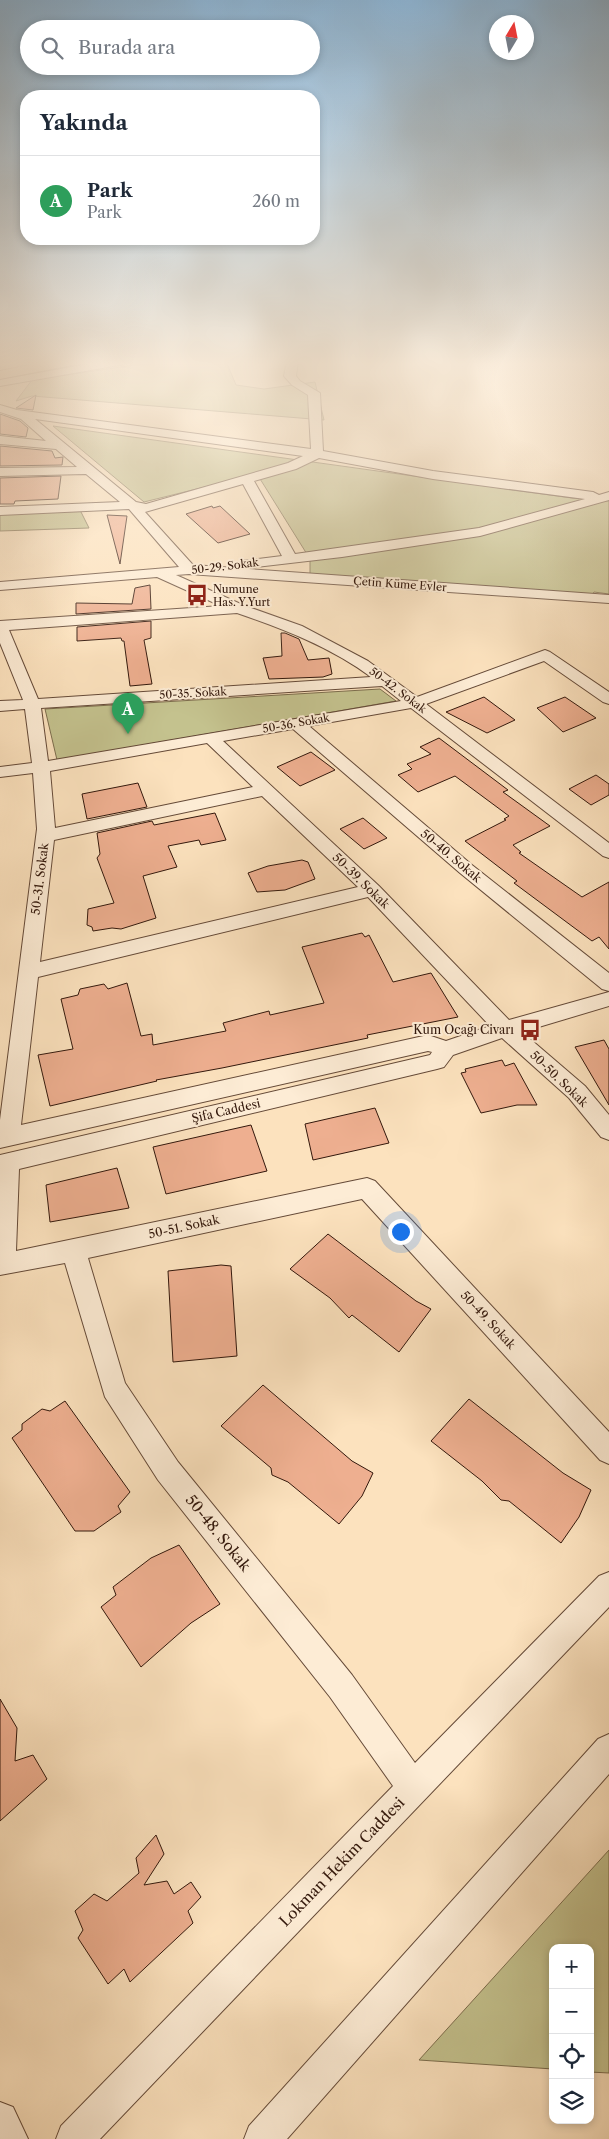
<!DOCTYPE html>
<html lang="tr">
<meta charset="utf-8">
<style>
body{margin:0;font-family:"Libre Caslon Text",serif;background:#f6f6f7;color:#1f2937}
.controls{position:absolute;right:15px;bottom:15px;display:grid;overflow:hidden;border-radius:10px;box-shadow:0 2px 8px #0003}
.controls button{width:45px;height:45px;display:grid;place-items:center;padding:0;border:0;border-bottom:1px solid #e0e1e3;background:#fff;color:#1f2937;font:25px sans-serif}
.compass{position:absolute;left:489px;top:15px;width:45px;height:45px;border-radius:50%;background:#fff;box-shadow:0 2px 8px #0003;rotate:10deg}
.you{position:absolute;left:400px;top:1231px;width:18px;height:18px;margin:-12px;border:4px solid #fff;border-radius:50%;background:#1a73e8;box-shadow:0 0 0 8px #1a73e833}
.badge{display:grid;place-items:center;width:32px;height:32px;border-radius:50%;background:#b45309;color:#fff;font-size:16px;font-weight:700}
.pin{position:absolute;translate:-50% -41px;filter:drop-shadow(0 1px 2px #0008)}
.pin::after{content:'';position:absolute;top:26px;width:18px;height:15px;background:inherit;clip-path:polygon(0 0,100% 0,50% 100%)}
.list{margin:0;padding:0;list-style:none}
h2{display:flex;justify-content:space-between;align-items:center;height:65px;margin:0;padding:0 20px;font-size:21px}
h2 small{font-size:16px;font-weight:400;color:#747a83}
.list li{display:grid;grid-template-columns:32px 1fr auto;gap:15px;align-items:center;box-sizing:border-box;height:90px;padding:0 20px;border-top:1px solid #e0e1e3}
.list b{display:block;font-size:19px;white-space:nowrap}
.list p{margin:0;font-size:16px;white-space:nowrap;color:#747a83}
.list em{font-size:16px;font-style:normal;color:#747a83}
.icon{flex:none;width:28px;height:28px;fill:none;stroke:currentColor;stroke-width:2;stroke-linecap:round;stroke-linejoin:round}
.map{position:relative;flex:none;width:609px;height:2139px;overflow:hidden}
.search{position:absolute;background:#fff;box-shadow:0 2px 8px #0003;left:20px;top:20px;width:300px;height:55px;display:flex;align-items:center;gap:12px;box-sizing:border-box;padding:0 18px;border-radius:28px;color:#747a83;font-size:19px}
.panel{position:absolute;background:#fff;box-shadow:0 2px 8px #0003;left:20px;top:90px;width:300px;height:155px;border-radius:20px}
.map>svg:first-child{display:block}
.green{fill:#c4c28e;stroke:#7c6d4d}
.building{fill:#eeaf90;stroke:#33180c}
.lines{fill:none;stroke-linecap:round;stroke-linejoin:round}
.minor-casing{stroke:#654a38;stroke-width:2}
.highway-casing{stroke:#33180c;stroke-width:1}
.minor{fill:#fdecd5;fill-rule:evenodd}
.highway{fill:#fce2be;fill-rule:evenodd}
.labels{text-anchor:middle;stroke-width:4;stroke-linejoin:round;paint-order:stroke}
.far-street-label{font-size:11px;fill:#33180c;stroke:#fdecd5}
.far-poi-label{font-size:11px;fill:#33180c;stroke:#fdecd5;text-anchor:start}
.street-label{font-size:12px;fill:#33180c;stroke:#fdecd5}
.poi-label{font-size:12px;fill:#33180c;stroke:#fdecd5;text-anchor:end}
.near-street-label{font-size:15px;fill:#33180c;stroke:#fdecd5}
</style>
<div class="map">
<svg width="609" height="2139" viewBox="0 0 609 2139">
<rect width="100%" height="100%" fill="#fce2be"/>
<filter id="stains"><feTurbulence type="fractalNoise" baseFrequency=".004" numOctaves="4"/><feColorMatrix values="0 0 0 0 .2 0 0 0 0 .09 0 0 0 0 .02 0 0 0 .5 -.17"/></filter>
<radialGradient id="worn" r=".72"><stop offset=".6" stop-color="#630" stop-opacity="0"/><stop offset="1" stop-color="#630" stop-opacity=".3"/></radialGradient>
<path class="green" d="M 162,361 L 226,361 L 236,385 L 264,389 L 315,382 L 324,420 L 32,396 L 16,401 L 32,380 Z
M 53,426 L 572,498 L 609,501 L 609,594 L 594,592 L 588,600 L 310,574 L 310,559 L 257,474 L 144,502 Z
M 80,510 L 89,528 L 0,531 L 0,514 Z
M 380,689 L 396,701 L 57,760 L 45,709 Z
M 609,1850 L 609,2073 L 590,2072 L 590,1948 L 553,1948 L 553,2069 L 419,2060 Z"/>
<path class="building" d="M 36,395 L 33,410 L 16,408 Z
M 0,414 L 20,421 L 28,428 L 26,437 L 0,434 Z
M 0,446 L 52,451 L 55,458 L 63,457 L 62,465 L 0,466 Z
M 61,476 L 58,499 L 15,501 L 14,504 L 0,504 L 0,478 Z
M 212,506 L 213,508 L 220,506 L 250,534 L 218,543 L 186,514 Z
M 107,515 L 127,516 L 120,564 Z
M 150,585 L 151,609 L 76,614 L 76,603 L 132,604 L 135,588 Z
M 151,621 L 151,638 L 144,640 L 152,684 L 130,686 L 124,641 L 122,641 L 121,638 L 77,641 L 77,627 Z
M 281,633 L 285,633 L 299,639 L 308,660 L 329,658 L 332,674 L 323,677 L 269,679 L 263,658 L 282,656 Z
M 484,697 L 515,720 L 487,733 L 446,712 Z
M 565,697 L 596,718 L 563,732 L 537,708 Z
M 439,738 L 508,790 L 503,792 L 550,826 L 513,845 L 521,852 L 519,853 L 582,897 L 609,882 L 609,949 L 599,937 L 592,941 L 514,883 L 517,881 L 465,841 L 506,820 L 504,819 L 509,816 L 455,776 L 418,792 L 398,775 L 412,769 L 407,764 L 431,754 L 420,747 Z
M 311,752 L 335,770 L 300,786 L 277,767 Z
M 596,775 L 609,784 L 609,795 L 591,805 L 569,789 Z
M 138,783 L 147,807 L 87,819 L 82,794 Z
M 215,813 L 226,840 L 201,845 L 199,840 L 168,846 L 177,867 L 143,876 L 156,918 L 121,929 L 112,928 L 93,931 L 92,927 L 87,925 L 88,909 L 114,903 L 97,858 L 100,854 L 97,833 L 152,821 L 154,825 Z
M 363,818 L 387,838 L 364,849 L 340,829 Z
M 302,860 L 308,862 L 315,879 L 285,890 L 257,892 L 248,873 L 268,866 Z
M 362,933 L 365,937 L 369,935 L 393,982 L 431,973 L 458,1017 L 367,1035 L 368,1038 L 222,1068 L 156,1080 L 157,1081 L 50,1106 L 38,1055 L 73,1049 L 61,999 L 78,995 L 80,989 L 104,984 L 108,989 L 127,983 L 141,1036 L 152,1034 L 153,1045 L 226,1031 L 223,1023 L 269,1011 L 270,1015 L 324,1003 L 302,947 Z
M 604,1040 L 609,1049 L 609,1105 L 575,1047 Z
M 502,1060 L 505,1066 L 514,1063 L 537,1105 L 517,1105 L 481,1113 L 461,1073 L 466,1072 L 465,1069 Z
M 375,1108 L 389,1143 L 313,1160 L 305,1124 Z
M 251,1125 L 267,1171 L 166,1194 L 153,1147 Z
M 117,1168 L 129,1208 L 50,1222 L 46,1185 Z
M 328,1234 L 416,1301 L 431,1309 L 399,1352 L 352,1315 L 349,1318 L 330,1298 L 290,1269 Z
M 221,1265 L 231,1266 L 237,1356 L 173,1362 L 168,1271 Z
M 263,1385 L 352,1461 L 373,1473 L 362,1496 L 339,1524 L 288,1482 L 272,1475 L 271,1468 L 221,1426 Z
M 469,1399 L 563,1473 L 591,1490 L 579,1517 L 561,1543 L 509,1501 L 501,1500 L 482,1481 L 431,1441 Z
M 65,1401 L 130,1492 L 118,1506 L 121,1512 L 94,1531 L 75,1531 L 12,1438 L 22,1430 L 22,1424 L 42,1409 L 50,1411 Z
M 179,1545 L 220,1604 L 191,1623 L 141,1667 L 101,1607 L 116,1595 L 113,1587 L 151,1558 Z
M 0,1699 L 17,1728 L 15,1761 L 33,1755 L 47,1779 L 0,1821 Z
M 156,1835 L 164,1854 L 144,1885 L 167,1881 L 174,1894 L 191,1882 L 201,1897 L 188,1911 L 193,1923 L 130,1982 L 124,1969 L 108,1984 L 78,1938 L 83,1930 L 75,1911 L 94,1894 L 107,1901 L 139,1873 L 136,1858 Z"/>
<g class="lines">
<g class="minor-casing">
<path id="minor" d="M 104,361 L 130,361 L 125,364 L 0,386 L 0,380 Z
M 287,361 L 298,361 L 296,376 L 300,381 L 320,393 L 323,451 L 433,471 L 593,492 L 599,495 L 609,492 L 609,500 L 480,536 L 342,557 L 247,568 L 240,564 L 242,561 L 282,556 L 243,484 L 145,512 L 193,565 L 609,595 L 609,603 L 189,574 L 176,575 L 243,605 L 302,626 L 368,661 L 417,697 L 545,650 L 550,652 L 609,692 L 609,704 L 603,702 L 544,661 L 426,704 L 609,843 L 609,858 L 603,856 L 411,708 L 309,726 L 472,865 L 609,973 L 609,991 L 602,989 L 460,873 L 293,729 L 223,741 L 379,886 L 509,1020 L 609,992 L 609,1006 L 522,1032 L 585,1086 L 609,1115 L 609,1140 L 601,1137 L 569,1098 L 502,1038 L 453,1055 L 444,1067 L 437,1069 L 19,1169 L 16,1251 L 367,1178 L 375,1181 L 609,1432 L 609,1464 L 600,1460 L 362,1199 L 88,1258 L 125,1383 L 178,1462 L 352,1675 L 415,1763 L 599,1576 L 609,1572 L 609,1607 L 100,2139 L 56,2139 L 61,2126 L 393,1786 L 330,1697 L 158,1480 L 105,1397 L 65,1263 L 0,1275 L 0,1155 L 430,1055 L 432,1052 L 428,1051 L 0,1148 L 0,1120 L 37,829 L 33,773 L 0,777 L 0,767 L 32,763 L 25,709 L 0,711 L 0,701 L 23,700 L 0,643 L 0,621 L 221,606 L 157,577 L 0,590 L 0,582 L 179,567 L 129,509 L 0,515 L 0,507 L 120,502 L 86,474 L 0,476 L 0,468 L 77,467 L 56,449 L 0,444 L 0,436 L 46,441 L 21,419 L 0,412 L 0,405 L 17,410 L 311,449 L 308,395 L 292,385 L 284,376 ZM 35,419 L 303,456 L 288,463 L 146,504 L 136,502 ZM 319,458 L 433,479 L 585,499 L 479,528 L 295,554 L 254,481 L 296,469 ZM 237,613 C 283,629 331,647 371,677 L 38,699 L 9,630 ZM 382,686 L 401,701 L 48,761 L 41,708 ZM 207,743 L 253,787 L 55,828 L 50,771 ZM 262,796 L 358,887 L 40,962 L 54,840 ZM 368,897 L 490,1026 L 446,1041 L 428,1035 L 21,1125 L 38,977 Z
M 609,1734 L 609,1774 L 287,2139 L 244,2139 L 249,2126 L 598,1739 Z
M 0,2102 L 13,2107 L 28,2139 L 0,2139 Z"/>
</g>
<g class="highway-casing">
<path id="highway" d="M 48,361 L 80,361 L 73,365 L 0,379 L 0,371 Z"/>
</g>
<use href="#minor" class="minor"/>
<use href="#highway" class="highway"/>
</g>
<linearGradient id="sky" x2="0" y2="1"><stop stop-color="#8db6d7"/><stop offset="0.55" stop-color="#fef2e2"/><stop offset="1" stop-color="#fef2e2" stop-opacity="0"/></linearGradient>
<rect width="609" height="661" fill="url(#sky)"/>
<defs>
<g id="bus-bare" transform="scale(1.725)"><path d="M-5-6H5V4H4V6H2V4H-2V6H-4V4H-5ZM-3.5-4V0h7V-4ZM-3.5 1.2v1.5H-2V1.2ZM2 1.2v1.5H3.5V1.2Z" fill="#8f2418" stroke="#fdecd5" stroke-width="2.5" paint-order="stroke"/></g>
</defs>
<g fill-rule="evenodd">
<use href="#bus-bare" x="197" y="595"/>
<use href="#bus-bare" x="530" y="1030"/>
</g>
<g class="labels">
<g class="far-street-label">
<text transform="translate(225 566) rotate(-7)" y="4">50-29. Sokak</text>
<text transform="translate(400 584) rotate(4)" y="4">Çetin Küme Evler</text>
<text transform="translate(398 690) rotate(37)" y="4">50-42. Sokak</text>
<text transform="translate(193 693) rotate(-3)" y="4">50-35. Sokak</text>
<text transform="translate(296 723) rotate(-10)" y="4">50-36. Sokak</text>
</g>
<g class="far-poi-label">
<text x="213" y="593">Numune<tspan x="213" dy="13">Has. Y.Yurt</tspan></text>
</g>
<g class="street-label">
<text transform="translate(451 856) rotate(40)" y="4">50-40. Sokak</text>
<text transform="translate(40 879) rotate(-83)" y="4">50-31. Sokak</text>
<text transform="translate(361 881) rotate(44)" y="4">50-39. Sokak</text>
<text transform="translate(559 1079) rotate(44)" y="4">50-50. Sokak</text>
<text transform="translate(226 1111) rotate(-13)" y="4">Şifa Caddesi</text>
<text transform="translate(184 1227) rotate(-12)" y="4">50-51. Sokak</text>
<text transform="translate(488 1320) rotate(47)" y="4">50-49. Sokak</text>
</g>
<g class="poi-label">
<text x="514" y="1034">Kum Ocağı Civarı</text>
</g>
<g class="near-street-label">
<text transform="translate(218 1533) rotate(51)" y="5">50-48. Sokak</text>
<text transform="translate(342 1862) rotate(-46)" y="5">Lokman Hekim Caddesi</text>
</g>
</g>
<rect width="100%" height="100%" filter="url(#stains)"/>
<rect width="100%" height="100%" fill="url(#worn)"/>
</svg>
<div class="controls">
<button>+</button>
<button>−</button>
<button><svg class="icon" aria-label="locate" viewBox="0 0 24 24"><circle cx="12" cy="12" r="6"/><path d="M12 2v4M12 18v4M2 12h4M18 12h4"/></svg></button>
<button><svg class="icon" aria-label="layers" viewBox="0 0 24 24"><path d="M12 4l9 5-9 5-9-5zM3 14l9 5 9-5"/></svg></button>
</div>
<svg class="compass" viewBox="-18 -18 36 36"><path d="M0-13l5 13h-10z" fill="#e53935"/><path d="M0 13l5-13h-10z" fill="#747a83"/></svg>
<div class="you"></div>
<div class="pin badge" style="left:128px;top:734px;background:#2e9e5b">A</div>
<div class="search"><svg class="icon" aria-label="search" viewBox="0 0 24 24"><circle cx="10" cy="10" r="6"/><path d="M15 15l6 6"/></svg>Burada ara</div>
<section class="panel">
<h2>Yakında<small></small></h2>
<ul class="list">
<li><span class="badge" style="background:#2e9e5b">A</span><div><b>Park</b><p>Park</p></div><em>260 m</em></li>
</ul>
</section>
</div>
